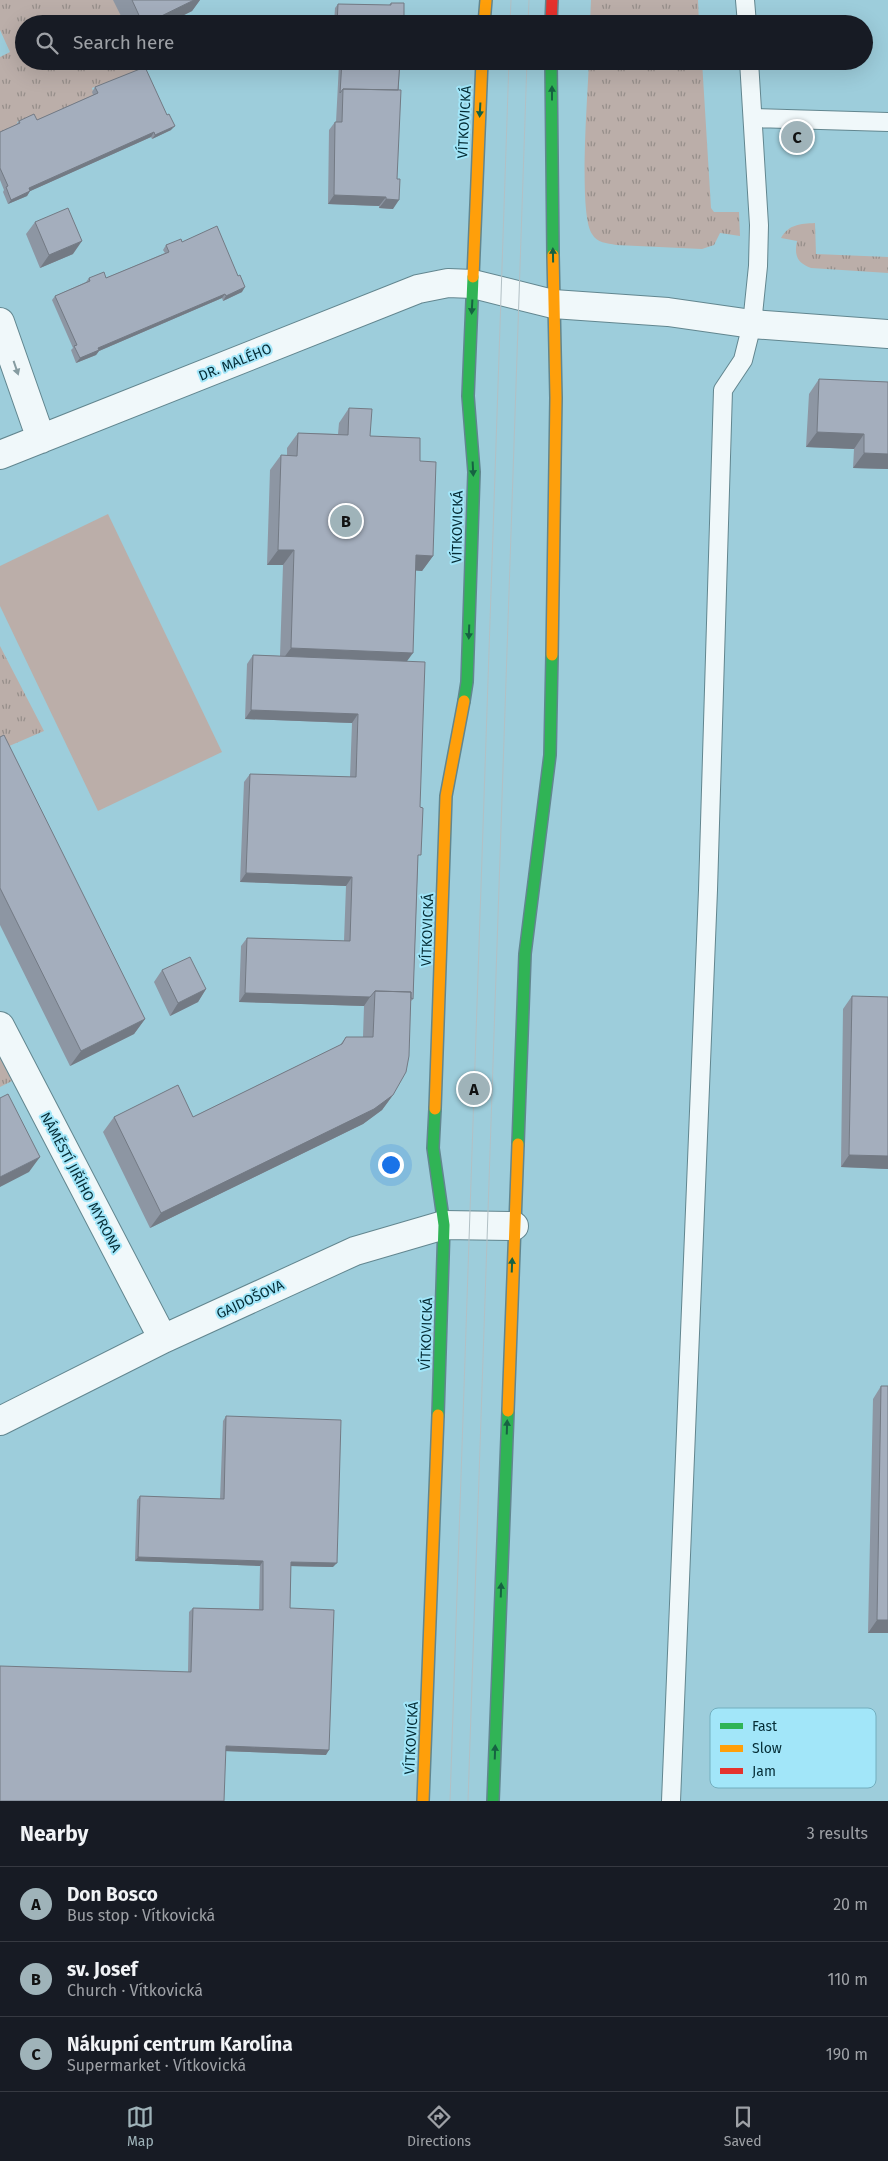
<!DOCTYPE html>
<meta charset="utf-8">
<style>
body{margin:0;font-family:"Fira Sans",sans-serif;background:#242831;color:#f1f3f6}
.you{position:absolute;left:390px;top:1164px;width:18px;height:18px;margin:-12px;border:4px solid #fff;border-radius:50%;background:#1a73e8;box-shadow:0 0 0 8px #1a73e833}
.badge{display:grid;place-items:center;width:32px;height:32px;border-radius:50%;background:#9fb3b9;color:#111;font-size:16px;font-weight:700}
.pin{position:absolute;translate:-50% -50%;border:2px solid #fff;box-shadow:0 1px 5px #0006}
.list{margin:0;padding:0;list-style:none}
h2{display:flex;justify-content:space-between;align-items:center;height:65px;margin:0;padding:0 20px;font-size:21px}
h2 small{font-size:16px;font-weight:400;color:#9ea1a6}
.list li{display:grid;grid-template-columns:32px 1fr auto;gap:15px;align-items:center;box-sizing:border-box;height:75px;padding:0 20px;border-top:1px solid #363941}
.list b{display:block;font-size:19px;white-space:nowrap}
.list p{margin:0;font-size:16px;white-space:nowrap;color:#9ea1a6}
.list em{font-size:16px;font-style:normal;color:#9ea1a6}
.icon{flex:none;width:28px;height:28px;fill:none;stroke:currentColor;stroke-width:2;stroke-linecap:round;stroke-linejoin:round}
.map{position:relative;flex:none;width:888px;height:1801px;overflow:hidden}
.search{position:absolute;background:#171b24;box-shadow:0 5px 20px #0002;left:15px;right:15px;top:15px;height:55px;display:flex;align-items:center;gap:12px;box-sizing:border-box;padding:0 18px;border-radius:28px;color:#9ea1a6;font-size:19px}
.sheet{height:290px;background:#171b24}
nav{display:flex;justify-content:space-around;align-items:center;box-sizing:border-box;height:70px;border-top:1px solid #363941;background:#171b24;font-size:14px;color:#9ea1a6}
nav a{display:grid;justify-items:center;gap:2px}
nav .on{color:#9fb3b9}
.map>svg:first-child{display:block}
.grass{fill:url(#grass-tufts)}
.garden{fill:#bbaea9}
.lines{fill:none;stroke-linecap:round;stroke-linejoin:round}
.lane-casing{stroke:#62868f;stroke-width:20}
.street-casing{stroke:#62868f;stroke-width:30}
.fast-casing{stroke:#62868f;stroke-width:14}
.slow-casing{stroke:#62868f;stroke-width:14}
.jam-casing{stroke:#62868f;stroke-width:14}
.lane{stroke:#f0f8fa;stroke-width:18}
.street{stroke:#f0f8fa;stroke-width:28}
.fast{stroke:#30b455;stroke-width:11}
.slow{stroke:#ff9f0a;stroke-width:11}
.jam{stroke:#e5322d;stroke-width:11}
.tram{stroke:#b2c0c5;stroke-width:1}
.wall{fill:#8d96a3}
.shaded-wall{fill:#737a84}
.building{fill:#a4aebd;stroke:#737a84}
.oneway{fill:#166242}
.oneway2{fill:#869ca1}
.labels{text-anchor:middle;stroke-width:4;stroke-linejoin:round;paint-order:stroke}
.street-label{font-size:14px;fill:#042c35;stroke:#a2e6f9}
.key{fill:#a2e6f9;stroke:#73aebe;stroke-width:1}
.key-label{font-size:14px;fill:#042c35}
</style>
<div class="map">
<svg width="888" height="1801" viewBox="0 0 888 1801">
<defs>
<pattern id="grass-tufts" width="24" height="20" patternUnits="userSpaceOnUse" patternTransform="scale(1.25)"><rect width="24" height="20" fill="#bbaea9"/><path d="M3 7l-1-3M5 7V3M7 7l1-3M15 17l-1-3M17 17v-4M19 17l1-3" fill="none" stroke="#968e8a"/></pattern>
</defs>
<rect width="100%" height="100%" fill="#9dcddb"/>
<path class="grass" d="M 0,0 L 118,0 L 130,24 L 24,24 L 24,61 L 142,61 L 143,69 L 92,88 L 95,97 L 35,123 L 32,116 L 17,122 L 18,126 L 0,134 L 0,57 L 10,52 L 0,30 Z
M 591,0 L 698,0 L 699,24 L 590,24 Z
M 589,61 L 702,61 L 711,208 L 714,212 L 739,212 L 740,236 L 720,233 L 714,245 L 702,249 L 616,245 C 607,243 597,243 592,234 C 578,214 588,92 589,61 Z
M 815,223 L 816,254 L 888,257 L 888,273 L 811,268 C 797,263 794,255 797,241 L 781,238 C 789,224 800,224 815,223 Z
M 0,646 L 44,731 L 0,750 Z
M 0,1042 L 18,1078 L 0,1087 Z"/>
<path class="garden" d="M 108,514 L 222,752 L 98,811 L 0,606 L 0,566 Z"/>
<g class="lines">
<g class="lane-casing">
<path id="lane" d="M 745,0 L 747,24
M 753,118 L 888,122
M 671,1801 L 708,890 L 723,390 L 743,360 L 752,324 L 758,266 L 759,225 L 749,61"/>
</g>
<g class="street-casing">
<path id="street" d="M 0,322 L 41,439
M 0,455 L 418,289 L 448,283 L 473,284 L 553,304 L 668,312 L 752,324 L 888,334
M 0,1026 L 163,1339
M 0,1421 L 163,1339 L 355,1251 L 444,1225 L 514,1226"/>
</g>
<g class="fast-casing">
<path id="fast" d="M 551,61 L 553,255
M 464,701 L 467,682 L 474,472 L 468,396 L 473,277
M 435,1109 L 433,1148 L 444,1225 L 438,1415
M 518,1144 L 525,954 L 550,755 L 552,655
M 493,1801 L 508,1411"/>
</g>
<g class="slow-casing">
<path id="slow" d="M 484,24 L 486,0
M 473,277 L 482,61
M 552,655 L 556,398 L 553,255
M 435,1109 L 446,796 L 464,701
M 508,1411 L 518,1144
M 423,1801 L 438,1415"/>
</g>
<g class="jam-casing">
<path id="jam" d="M 551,24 L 552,0"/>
</g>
<use href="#lane" class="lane"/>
<use href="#street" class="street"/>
<use href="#fast" class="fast"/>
<use href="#slow" class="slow"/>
<use href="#jam" class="jam"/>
<path class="tram" d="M 510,24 L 511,0
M 528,24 L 529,0
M 450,1801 L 509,61
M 468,1801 L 527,61"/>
</g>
<path class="wall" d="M 113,0 L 200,0 L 192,11 L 166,24 L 125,24 Z
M 391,3 L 404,24 L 334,24 L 335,8 L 338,4 L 389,5 Z
M 332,61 L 400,61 L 393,209 L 379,208 L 379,206 L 328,204 L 329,130 L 335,122 L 336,122 L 339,64 L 332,64 Z
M 95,87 L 171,130 L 152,139 L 151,137 L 30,191 L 27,196 L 8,204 L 3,192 L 4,190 L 0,180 L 0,132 L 16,125 L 19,121 L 37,120 L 93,95 L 92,92 Z
M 35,222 L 73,254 L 40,268 L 26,234 Z
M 182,242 L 242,292 L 223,301 L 222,298 L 99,351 L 96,355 L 76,363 L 71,350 L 73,348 L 52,300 L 55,296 L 86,282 L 89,278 L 106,278 L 165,253 L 163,250 L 166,245 Z
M 819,379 L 888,382 L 888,469 L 853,468 L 854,449 L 806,447 L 809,394 Z
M 349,408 L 370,436 L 420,461 L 433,556 L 422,571 L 416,570 L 407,661 L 418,860 L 413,999 L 411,1001 L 393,1095 L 382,1110 L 363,1124 L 150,1228 L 103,1132 L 114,1117 L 193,1117 L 340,1045 L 346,1037 L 363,1037 L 364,1006 L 239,1002 L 241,946 L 247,938 L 344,941 L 346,886 L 240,882 L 244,782 L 250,774 L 350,777 L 352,723 L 245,719 L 247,664 L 253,655 L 280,656 L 283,565 L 267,565 L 270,470 L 281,455 L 287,455 L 287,448 L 298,433 L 338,434 L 339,423 Z
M 0,737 L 145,1019 L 134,1034 L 70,1066 L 0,925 Z
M 162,970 L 206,989 L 198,1002 L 170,1016 L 154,982 Z
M 852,996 L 888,1169 L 841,1167 L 843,1009 Z
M 881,1386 L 888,1386 L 888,1633 L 868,1633 L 873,1399 Z
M 226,1416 L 333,1567 L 291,1566 L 290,1608 L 326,1755 L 226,1751 L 188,1672 L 189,1612 L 193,1608 L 259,1609 L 260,1566 L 135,1561 L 137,1500 L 140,1496 L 220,1499 L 223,1421 Z"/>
<path class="shaded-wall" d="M 194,0 L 200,0 L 192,11 L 166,24 L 145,24 Z
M 333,61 L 341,61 L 339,64 L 332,64 Z
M 175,126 L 171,130 L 152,139 L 155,135 Z
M 154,132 L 151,137 L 26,193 L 29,188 Z
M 30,191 L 27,196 L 8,204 L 11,200 Z
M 334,195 L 386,197 L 379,206 L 328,204 Z
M 386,199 L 399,200 L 393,209 L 379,208 Z
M 82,241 L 73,254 L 40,268 L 49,255 Z
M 245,287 L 242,292 L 223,301 L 226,296 Z
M 225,294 L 222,298 L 99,351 L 96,355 L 76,363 L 80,358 L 98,348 Z
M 817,432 L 864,434 L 854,449 L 806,447 Z
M 864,453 L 888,454 L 888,469 L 853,468 Z
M 278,550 L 294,550 L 283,565 L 267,565 Z
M 416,555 L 433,556 L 422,571 L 406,570 Z
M 291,648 L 413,653 L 402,668 L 280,663 Z
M 251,710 L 358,714 L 352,723 L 245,719 Z
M 246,873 L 352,877 L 346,886 L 240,882 Z
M 206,989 L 198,1002 L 170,1016 L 178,1003 Z
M 245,993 L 370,997 L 364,1006 L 239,1002 Z
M 145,1019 L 134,1034 L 70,1066 L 81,1051 Z
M 393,1095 L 382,1110 L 363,1124 L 150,1228 L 161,1213 Z
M 849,1155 L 888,1156 L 888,1169 L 841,1167 Z
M 40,1157 L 29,1172 L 0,1187 L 0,1177 Z
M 138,1557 L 263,1561 L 260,1566 L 135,1561 Z
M 291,1562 L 337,1563 L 333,1567 L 288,1566 Z
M 877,1620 L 888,1620 L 888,1633 L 868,1633 Z
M 226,1746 L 329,1750 L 326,1755 L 223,1751 Z"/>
<path class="building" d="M 132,0 L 194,0 L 145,24 L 143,24 Z
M 391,3 L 404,3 L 404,24 L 337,24 L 338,4 L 391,5 Z
M 342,61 L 400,61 L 398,90 L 343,89 L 340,93 Z
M 145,67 L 167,115 L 169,114 L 175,126 L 155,135 L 154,132 L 29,188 L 30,191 L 11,200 L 6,187 L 8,186 L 0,168 L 0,132 L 20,123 L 19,121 L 34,114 L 37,120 L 98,93 L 95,87 Z
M 343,89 L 401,90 L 397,179 L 400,179 L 399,200 L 386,199 L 386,197 L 334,195 L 335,122 L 342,122 Z
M 68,208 L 82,241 L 49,255 L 35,222 Z
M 217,226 L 238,276 L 240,275 L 245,287 L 226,296 L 225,294 L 98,348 L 99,350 L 80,358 L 74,346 L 77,345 L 55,296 L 90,281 L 89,278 L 104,272 L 106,278 L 169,252 L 166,245 L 181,239 L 182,242 Z
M 819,379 L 888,382 L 888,454 L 864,453 L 864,434 L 817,432 Z
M 349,408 L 372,409 L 370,436 L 420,438 L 420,461 L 436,462 L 433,556 L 416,555 L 413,653 L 291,648 L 294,550 L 278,550 L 281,455 L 297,456 L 298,433 L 348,435 Z
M 253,655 L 425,662 L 420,807 L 423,808 L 421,855 L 418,855 L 413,999 L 411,998 L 411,992 L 375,991 L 370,997 L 245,993 L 247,938 L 350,941 L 352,877 L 246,873 L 250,774 L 356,777 L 358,714 L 251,710 Z
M 4,735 L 145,1019 L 81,1051 L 0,888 L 0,737 Z
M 190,957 L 206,989 L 178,1003 L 162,970 Z
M 375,991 L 411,992 L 409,1056 L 406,1072 L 393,1095 L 374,1109 L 161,1213 L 114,1117 L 178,1085 L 193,1117 L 342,1044 L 346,1037 L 373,1037 Z
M 852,996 L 888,997 L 888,1156 L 849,1155 Z
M 8,1094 L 40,1157 L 0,1177 L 0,1098 Z
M 881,1386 L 888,1386 L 888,1620 L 877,1620 Z
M 226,1416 L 341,1420 L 337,1563 L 291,1562 L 290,1608 L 334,1610 L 329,1750 L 226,1746 L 224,1801 L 0,1801 L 0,1666 L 191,1672 L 193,1608 L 263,1610 L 263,1561 L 138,1557 L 140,1496 L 224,1499 Z"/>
<defs><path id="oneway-solid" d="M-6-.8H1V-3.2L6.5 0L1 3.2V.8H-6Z" transform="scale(1.25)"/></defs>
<g class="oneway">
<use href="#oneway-solid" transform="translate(552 93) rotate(-90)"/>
<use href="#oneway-solid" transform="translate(480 110) rotate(93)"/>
<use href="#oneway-solid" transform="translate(553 255) rotate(-91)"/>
<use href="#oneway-solid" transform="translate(472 307) rotate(93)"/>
<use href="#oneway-solid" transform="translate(473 469) rotate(87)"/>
<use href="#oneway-solid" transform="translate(469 632) rotate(92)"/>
<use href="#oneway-solid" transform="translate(512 1265) rotate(-88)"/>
<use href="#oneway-solid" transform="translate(507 1427) rotate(-88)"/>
<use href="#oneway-solid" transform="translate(501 1590) rotate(-88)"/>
<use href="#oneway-solid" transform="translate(495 1752) rotate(-88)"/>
</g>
<use class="oneway2" href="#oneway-solid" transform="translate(16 368) rotate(71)"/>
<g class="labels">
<g class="street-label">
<text transform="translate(464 122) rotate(-87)" y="5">VÍTKOVICKÁ</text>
<text transform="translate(235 362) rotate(-22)" y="5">DR. MALÉHO</text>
<text transform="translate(457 527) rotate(-89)" y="5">VÍTKOVICKÁ</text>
<text transform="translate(427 930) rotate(-88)" y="5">VÍTKOVICKÁ</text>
<text transform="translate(81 1182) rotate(62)" y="5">NÁMĚSTÍ JIŘÍHO MYRONA</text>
<text transform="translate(250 1299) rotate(-25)" y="5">GAJDOŠOVA</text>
<text transform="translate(426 1334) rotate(-88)" y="5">VÍTKOVICKÁ</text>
<text transform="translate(411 1738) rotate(-87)" y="5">VÍTKOVICKÁ</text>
</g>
</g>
<rect x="710" y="1708" width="166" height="80" rx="8" class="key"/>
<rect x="720" y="1723" width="23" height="6" fill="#30b455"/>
<rect x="720" y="1745" width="23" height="7" fill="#ff9f0a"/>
<rect x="720" y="1768" width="23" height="6" fill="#e5322d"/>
<g class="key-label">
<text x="752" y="1731">Fast</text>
<text x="752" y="1753">Slow</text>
<text x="752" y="1776">Jam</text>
</g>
</svg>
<div class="you"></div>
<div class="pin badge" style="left:474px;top:1089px">A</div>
<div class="pin badge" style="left:346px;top:521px">B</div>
<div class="pin badge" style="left:797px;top:137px">C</div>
<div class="search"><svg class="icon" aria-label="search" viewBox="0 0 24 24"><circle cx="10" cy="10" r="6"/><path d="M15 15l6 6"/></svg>Search here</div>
</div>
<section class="sheet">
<h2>Nearby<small>3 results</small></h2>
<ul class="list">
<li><span class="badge">A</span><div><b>Don Bosco</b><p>Bus stop · Vítkovická</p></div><em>20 m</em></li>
<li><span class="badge">B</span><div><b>sv. Josef</b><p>Church · Vítkovická</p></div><em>110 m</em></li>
<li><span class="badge">C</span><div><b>Nákupní centrum Karolína</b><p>Supermarket · Vítkovická</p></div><em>190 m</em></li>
</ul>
</section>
<nav>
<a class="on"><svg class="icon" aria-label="map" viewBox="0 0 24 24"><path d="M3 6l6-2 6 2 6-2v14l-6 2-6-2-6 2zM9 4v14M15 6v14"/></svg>Map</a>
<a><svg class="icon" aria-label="directions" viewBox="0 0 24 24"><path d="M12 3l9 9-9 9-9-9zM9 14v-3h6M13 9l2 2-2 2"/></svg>Directions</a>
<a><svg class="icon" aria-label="saved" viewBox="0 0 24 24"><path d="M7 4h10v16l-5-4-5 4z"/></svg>Saved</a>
</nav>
